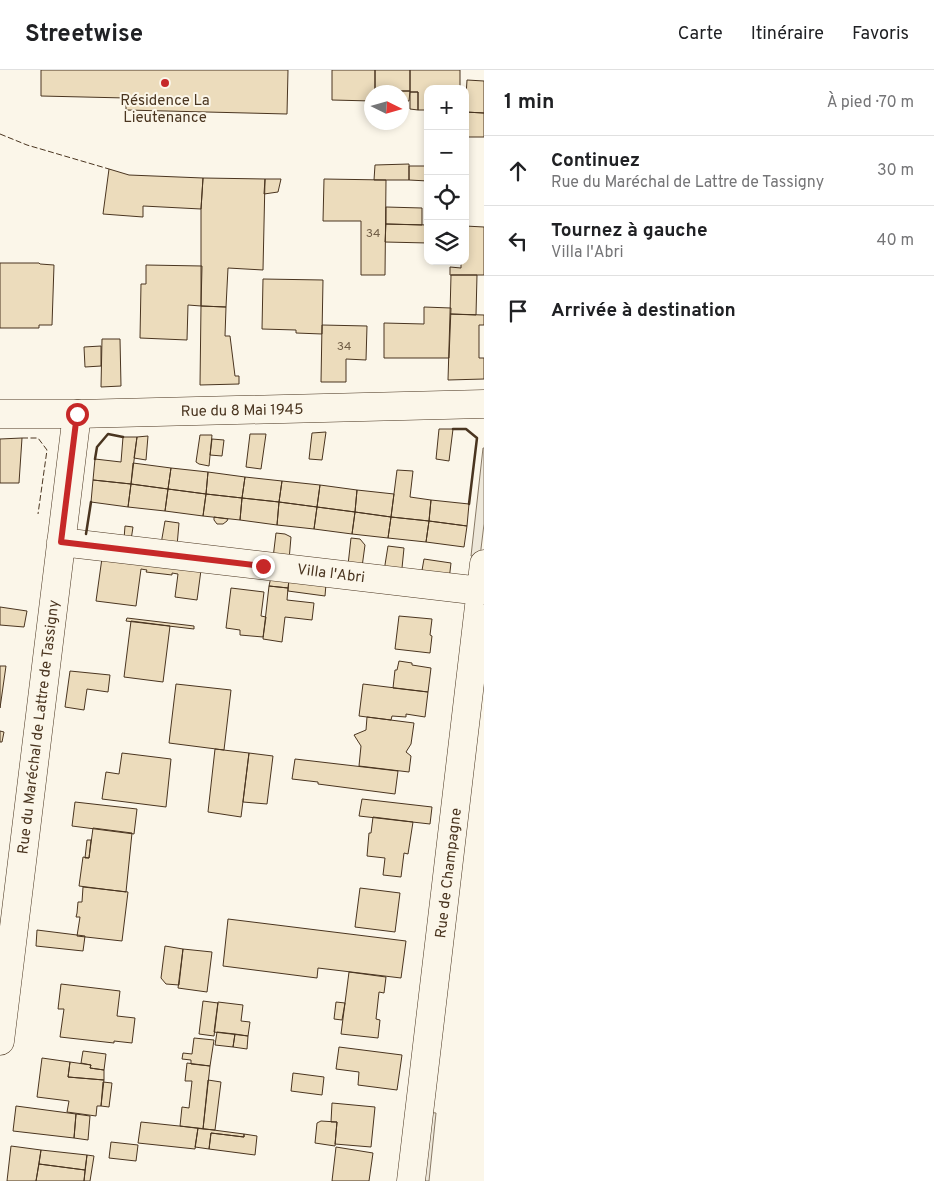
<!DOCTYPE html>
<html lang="fr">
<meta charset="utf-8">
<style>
body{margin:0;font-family:Overpass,sans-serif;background:#f6f6f6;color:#202124}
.controls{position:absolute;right:15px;top:15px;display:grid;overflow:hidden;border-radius:10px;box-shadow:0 2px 8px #0003}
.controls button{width:45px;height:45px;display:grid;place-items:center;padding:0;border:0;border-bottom:1px solid #e0e0e0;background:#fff;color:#202124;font:25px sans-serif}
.compass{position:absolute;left:364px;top:15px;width:45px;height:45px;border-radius:50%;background:#fff;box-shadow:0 2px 8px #0003;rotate:95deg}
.stop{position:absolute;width:15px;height:15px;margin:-11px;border:4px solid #c62828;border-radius:50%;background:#fff}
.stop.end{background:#c62828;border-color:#fff;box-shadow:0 1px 5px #0008}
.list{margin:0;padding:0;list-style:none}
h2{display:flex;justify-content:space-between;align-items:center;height:65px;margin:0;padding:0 20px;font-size:21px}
h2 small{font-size:16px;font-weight:400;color:#757577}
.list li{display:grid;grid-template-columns:32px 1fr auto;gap:15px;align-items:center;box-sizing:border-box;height:70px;padding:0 20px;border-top:1px solid #e0e0e0}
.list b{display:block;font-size:19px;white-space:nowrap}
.list p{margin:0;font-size:16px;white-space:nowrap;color:#757577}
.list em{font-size:16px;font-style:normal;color:#757577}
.icon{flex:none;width:28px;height:28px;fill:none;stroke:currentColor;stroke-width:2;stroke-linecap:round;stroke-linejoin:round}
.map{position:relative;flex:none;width:484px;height:1111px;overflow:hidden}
header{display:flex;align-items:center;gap:30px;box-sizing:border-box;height:70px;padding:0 25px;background:#fff;border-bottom:1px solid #e0e0e0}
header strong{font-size:24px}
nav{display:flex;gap:28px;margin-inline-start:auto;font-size:18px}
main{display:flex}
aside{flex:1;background:#fff}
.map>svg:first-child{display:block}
.parking{fill:#ede7d9;stroke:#887966}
.building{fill:#ecdcbc;stroke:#4a3520}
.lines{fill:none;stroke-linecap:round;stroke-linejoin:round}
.street-casing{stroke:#4a3520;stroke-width:29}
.secondary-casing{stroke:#4a3520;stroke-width:29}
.street{stroke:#fbf6e9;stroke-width:28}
.secondary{stroke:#fbf6e9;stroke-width:28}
.fence{stroke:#4a3520;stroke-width:1;stroke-dasharray:6 2.5;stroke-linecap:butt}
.wall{stroke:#4a3520;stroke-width:2.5}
.route{stroke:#c62828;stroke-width:6}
.poi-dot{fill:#c62828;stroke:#fbf6e9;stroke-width:2}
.labels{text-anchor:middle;stroke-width:4;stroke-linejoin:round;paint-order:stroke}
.number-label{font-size:12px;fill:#725f47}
.poi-label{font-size:15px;fill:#4a3520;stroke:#fbf6e9}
.street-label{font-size:15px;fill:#4a3520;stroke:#fbf6e9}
</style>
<header>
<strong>Streetwise</strong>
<nav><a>Carte</a><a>Itinéraire</a><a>Favoris</a></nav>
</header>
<main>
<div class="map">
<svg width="484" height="1111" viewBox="0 0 484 1111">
<rect width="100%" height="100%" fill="#fbf6e9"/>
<path class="parking" d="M 483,378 L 484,378 L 484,454 L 480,487 L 471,486 Z
M 427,1042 L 436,1043 L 429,1111 L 419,1111 Z"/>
<path class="building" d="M 41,0 L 288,0 L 287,44 L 126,40 L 126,28 L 41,26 Z
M 332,0 L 375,0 L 375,22 L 372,22 L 372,31 L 332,30 Z
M 375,0 L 410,0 L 410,21 L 387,21 L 387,22 L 375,22 Z
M 410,0 L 460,0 L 460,19 L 428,19 L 428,40 L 418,40 L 418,22 L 410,22 Z
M 467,10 L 484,11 L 484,43 L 465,42 Z
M 387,21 L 410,21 L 409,31 L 402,31 L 402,22 L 387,22 Z
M 410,22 L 418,22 L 418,40 L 410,39 Z
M 465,42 L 484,43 L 484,67 L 465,67 Z
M 409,94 L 409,110 L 374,110 L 375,95 Z
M 409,96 L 428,96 L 428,111 L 409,110 Z
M 109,99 L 129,105 L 203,108 L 201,139 L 143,136 L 143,147 L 103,144 Z
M 203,108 L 265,109 L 263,200 L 228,198 L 226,237 L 201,236 L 201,139 Z
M 265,109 L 281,109 L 278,122 L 264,124 Z
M 324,109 L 386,110 L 385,205 L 361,205 L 361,151 L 323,151 Z
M 386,137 L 422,138 L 422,155 L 386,154 Z
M 386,154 L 428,155 L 428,173 L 385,172 Z
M 465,156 L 484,157 L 484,205 L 450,205 L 450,197 L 461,198 L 461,191 L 465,191 Z
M 0,193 L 39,193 L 40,194 L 54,195 L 52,255 L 39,255 L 39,258 L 0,258 Z
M 146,195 L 202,196 L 201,236 L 188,235 L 187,270 L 140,268 L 141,214 L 146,214 Z
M 451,205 L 477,205 L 476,245 L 450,244 Z
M 263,209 L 323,210 L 322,264 L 296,263 L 296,260 L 262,259 Z
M 201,236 L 226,237 L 225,266 L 230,266 L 235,306 L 239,306 L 239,314 L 200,315 Z
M 424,237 L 451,238 L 449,288 L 384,288 L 384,253 L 424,254 Z
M 450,244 L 484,245 L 484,255 L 479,255 L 479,288 L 484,288 L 484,309 L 448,310 Z
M 322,255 L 367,256 L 366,290 L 346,289 L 346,312 L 321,312 Z
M 102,269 L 120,269 L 121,316 L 101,317 Z
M 101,276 L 101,296 L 85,297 L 84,277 Z
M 439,359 L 453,359 L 449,391 L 436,389 Z
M 326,362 L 322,390 L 309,389 L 312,363 Z
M 250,364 L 266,364 L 261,399 L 246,397 Z
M 200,365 L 212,365 L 209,396 L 199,394 L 196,392 Z
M 148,366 L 146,390 L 134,388 L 137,367 Z
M 123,367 L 137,367 L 131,414 L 93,410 L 95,389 L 121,392 Z
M 22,368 L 19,413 L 0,413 L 0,369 Z
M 212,369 L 224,370 L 222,386 L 210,385 Z
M 133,393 L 171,398 L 168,419 L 131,414 Z
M 171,398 L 208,402 L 206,424 L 168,419 Z
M 397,400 L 413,401 L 410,427 L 431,430 L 429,451 L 391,447 Z
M 208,402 L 245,407 L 242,428 L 206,424 Z
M 245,407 L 282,411 L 279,432 L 242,428 Z
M 93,410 L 131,414 L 128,437 L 91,432 Z
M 282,411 L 320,415 L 317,437 L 279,432 Z
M 131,414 L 168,419 L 165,441 L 128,437 Z
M 320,415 L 357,420 L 355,442 L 317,437 Z
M 168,419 L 206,424 L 203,446 L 165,441 Z
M 357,420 L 394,424 L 391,447 L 355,442 Z
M 206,424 L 242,428 L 240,450 L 203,446 Z
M 242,428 L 279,432 L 277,455 L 240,450 Z
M 431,430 L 469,434 L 467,456 L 429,451 Z
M 279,432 L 317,437 L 314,459 L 277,455 Z
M 317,437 L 355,442 L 352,464 L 314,459 Z
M 355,442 L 391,447 L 388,468 L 352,464 Z
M 214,447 L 228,449 L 227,451 L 223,454 L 217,454 L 214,450 Z
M 391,447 L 429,451 L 426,472 L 388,468 Z
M 165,451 L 179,453 L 177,476 L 161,474 Z
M 429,451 L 467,456 L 464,477 L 426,472 Z
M 125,456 L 133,457 L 131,470 L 124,469 Z
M 276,463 L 285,464 L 291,467 L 289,490 L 273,488 Z
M 351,468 L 360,469 L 365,475 L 362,497 L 348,495 Z
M 388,476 L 404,478 L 402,498 L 384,501 Z
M 102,488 L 201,500 L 197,530 L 175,527 L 178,504 L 172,503 L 172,505 L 146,502 L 147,500 L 141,499 L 136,536 L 96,531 Z
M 424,489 L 451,493 L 449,510 L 421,506 Z
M 271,507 L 289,509 L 288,518 L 269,516 Z
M 289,509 L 326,514 L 325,526 L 288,521 Z
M 269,516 L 288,518 L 287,530 L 314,533 L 312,550 L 285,547 L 282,572 L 263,569 Z
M 231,518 L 264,522 L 261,546 L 266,547 L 263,567 L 240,565 L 240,560 L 226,558 Z
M 0,537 L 27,541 L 24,557 L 0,555 Z
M 399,546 L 432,549 L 430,565 L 432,566 L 430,583 L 395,579 Z
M 127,548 L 194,556 L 194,559 L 126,551 Z
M 131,551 L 170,556 L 163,612 L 124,607 Z
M 399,591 L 412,593 L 412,595 L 431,598 L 428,622 L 393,618 L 395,600 L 397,600 Z
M 0,596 L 6,596 L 0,638 Z
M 70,601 L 110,605 L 108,622 L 87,619 L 84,640 L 65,637 Z
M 176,614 L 231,620 L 224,680 L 169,673 Z
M 363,614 L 428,622 L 425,647 L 406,644 L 406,647 L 392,646 L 391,650 L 359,646 Z
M 367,647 L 414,653 L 411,674 L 406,682 L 411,686 L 409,702 L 359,696 L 361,676 L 354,665 L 366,660 Z
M 0,661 L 4,662 L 2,672 L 0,672 Z
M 215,679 L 249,683 L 241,747 L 208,742 Z
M 122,683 L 171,689 L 166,737 L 102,729 L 106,702 L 119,704 Z
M 249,683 L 273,686 L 267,734 L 243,732 Z
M 295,689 L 398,701 L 395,724 L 318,714 L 318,712 L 292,709 Z
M 362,729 L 432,737 L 430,754 L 359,746 Z
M 75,732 L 137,739 L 134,764 L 72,756 Z
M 373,747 L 413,752 L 408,784 L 404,783 L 401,807 L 383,805 L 385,788 L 367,786 L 369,763 L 371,763 Z
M 93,758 L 132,763 L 126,822 L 79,816 L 83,787 L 89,788 Z
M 87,770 L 91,770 L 89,788 L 85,788 Z
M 83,817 L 128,822 L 122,871 L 77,866 L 80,847 L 76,847 L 77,843 L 78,832 L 82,832 Z
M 360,818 L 400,823 L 395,862 L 355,857 Z
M 228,849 L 406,871 L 401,908 L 318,898 L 317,908 L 223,896 Z
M 37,860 L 85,866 L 83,881 L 36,876 Z
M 165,876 L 183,879 L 179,915 L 166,914 L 161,908 Z
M 183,879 L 212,882 L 207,922 L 178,918 Z
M 349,902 L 386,907 L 384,923 L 379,922 L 376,949 L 380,950 L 378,968 L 341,964 Z
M 61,914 L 120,921 L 117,946 L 135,948 L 132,973 L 114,971 L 114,973 L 60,967 L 64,939 L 58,939 Z
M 203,931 L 218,933 L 214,966 L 199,964 Z
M 218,932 L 243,935 L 241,951 L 250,952 L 248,966 L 214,962 Z
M 336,932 L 345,933 L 342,950 L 334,949 Z
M 217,962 L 235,964 L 233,977 L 215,975 Z
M 235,964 L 248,966 L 247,979 L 233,977 Z
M 194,968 L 214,970 L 210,996 L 191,994 L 191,990 L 182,989 L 183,983 L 192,984 Z
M 339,977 L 402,985 L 397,1020 L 358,1015 L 359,1002 L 336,999 Z
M 83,981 L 106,984 L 104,1000 L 90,998 L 91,995 L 81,993 Z
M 42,988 L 70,992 L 68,1007 L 104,1010 L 101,1036 L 97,1036 L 96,1046 L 67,1042 L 69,1031 L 37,1027 Z
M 70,992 L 91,995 L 90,998 L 104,1000 L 104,1010 L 68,1007 Z
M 187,993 L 210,996 L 203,1059 L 180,1056 L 182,1037 L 189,1038 L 192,1011 L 185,1011 Z
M 293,1003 L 324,1007 L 322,1025 L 291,1021 Z
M 208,1010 L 221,1012 L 215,1060 L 203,1059 Z
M 103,1012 L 112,1013 L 109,1037 L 101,1036 Z
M 332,1033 L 375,1037 L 371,1077 L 335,1074 L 337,1052 L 331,1052 Z
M 16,1036 L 76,1044 L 74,1068 L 13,1061 Z
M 76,1044 L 90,1046 L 88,1070 L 74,1068 Z
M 321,1051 L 337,1052 L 335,1076 L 315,1073 L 317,1053 Z
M 141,1052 L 198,1058 L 195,1079 L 138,1073 Z
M 198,1058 L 244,1064 L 244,1067 L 211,1063 L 209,1079 L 195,1077 Z
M 211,1063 L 244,1067 L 244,1064 L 257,1066 L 255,1085 L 209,1079 Z
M 111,1072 L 138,1075 L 136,1091 L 109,1088 Z
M 11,1076 L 41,1080 L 36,1111 L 7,1111 Z
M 336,1077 L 373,1083 L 369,1111 L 332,1111 Z
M 41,1080 L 87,1085 L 85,1100 L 39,1094 Z
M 87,1085 L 94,1086 L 90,1111 L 84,1111 Z
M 39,1094 L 85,1100 L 84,1111 L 36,1111 Z"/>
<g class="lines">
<g class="street-casing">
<path id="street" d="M 61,472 L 481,521
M 0,971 L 77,344
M 411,1111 L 484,494"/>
</g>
<g class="secondary-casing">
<path id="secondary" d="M 0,344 L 77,344 L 484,334"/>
</g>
<use href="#street" class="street"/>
<use href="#secondary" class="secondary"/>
<path class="fence" d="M 0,64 L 27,75 L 109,99
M 22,368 L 38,368 L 47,380 L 38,444"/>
<path class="wall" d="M 453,359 L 466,359 L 477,368 L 469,434
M 95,389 L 97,377 L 108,364 L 123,367
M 86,464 L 91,432"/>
</g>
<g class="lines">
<path class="route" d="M 77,344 L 61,472 L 263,496"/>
</g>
<circle class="poi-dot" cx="165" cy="13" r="5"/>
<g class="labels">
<g class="number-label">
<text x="373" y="167">34</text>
<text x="344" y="280">34</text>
</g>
<g class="poi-label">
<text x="165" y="35">Résidence La<tspan x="165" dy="17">Lieutenance</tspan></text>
</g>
<g class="street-label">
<text transform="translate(242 340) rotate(-1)" y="5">Rue du 8 Mai 1945</text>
<text transform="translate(331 503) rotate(7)" y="5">Villa l'Abri</text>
<text transform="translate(38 657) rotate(-83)" y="5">Rue du Maréchal de Lattre de Tassigny</text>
<text transform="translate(448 803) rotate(-83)" y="5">Rue de Champagne</text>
</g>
</g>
</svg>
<div class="controls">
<button>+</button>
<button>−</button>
<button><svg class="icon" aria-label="locate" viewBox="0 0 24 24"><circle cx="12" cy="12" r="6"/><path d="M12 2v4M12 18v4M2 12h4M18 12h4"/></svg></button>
<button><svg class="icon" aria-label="layers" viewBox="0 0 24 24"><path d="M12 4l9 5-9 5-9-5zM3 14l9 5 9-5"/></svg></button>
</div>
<svg class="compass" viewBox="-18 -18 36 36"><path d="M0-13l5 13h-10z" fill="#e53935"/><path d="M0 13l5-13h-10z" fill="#757577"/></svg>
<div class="stop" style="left:77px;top:344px"></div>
<div class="stop end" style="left:263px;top:496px"></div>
</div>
<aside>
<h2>1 min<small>À pied · 70 m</small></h2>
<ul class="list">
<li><svg class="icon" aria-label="ahead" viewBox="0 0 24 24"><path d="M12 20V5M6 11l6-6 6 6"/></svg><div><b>Continuez</b><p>Rue du Maréchal de Lattre de Tassigny</p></div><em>30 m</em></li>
<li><svg class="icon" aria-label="left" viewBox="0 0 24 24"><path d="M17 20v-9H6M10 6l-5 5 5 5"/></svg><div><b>Tournez à gauche</b><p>Villa l'Abri</p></div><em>40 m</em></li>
<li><svg class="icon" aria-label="arrive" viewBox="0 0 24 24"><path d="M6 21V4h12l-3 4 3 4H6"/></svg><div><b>Arrivée à destination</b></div></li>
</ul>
</aside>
</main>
